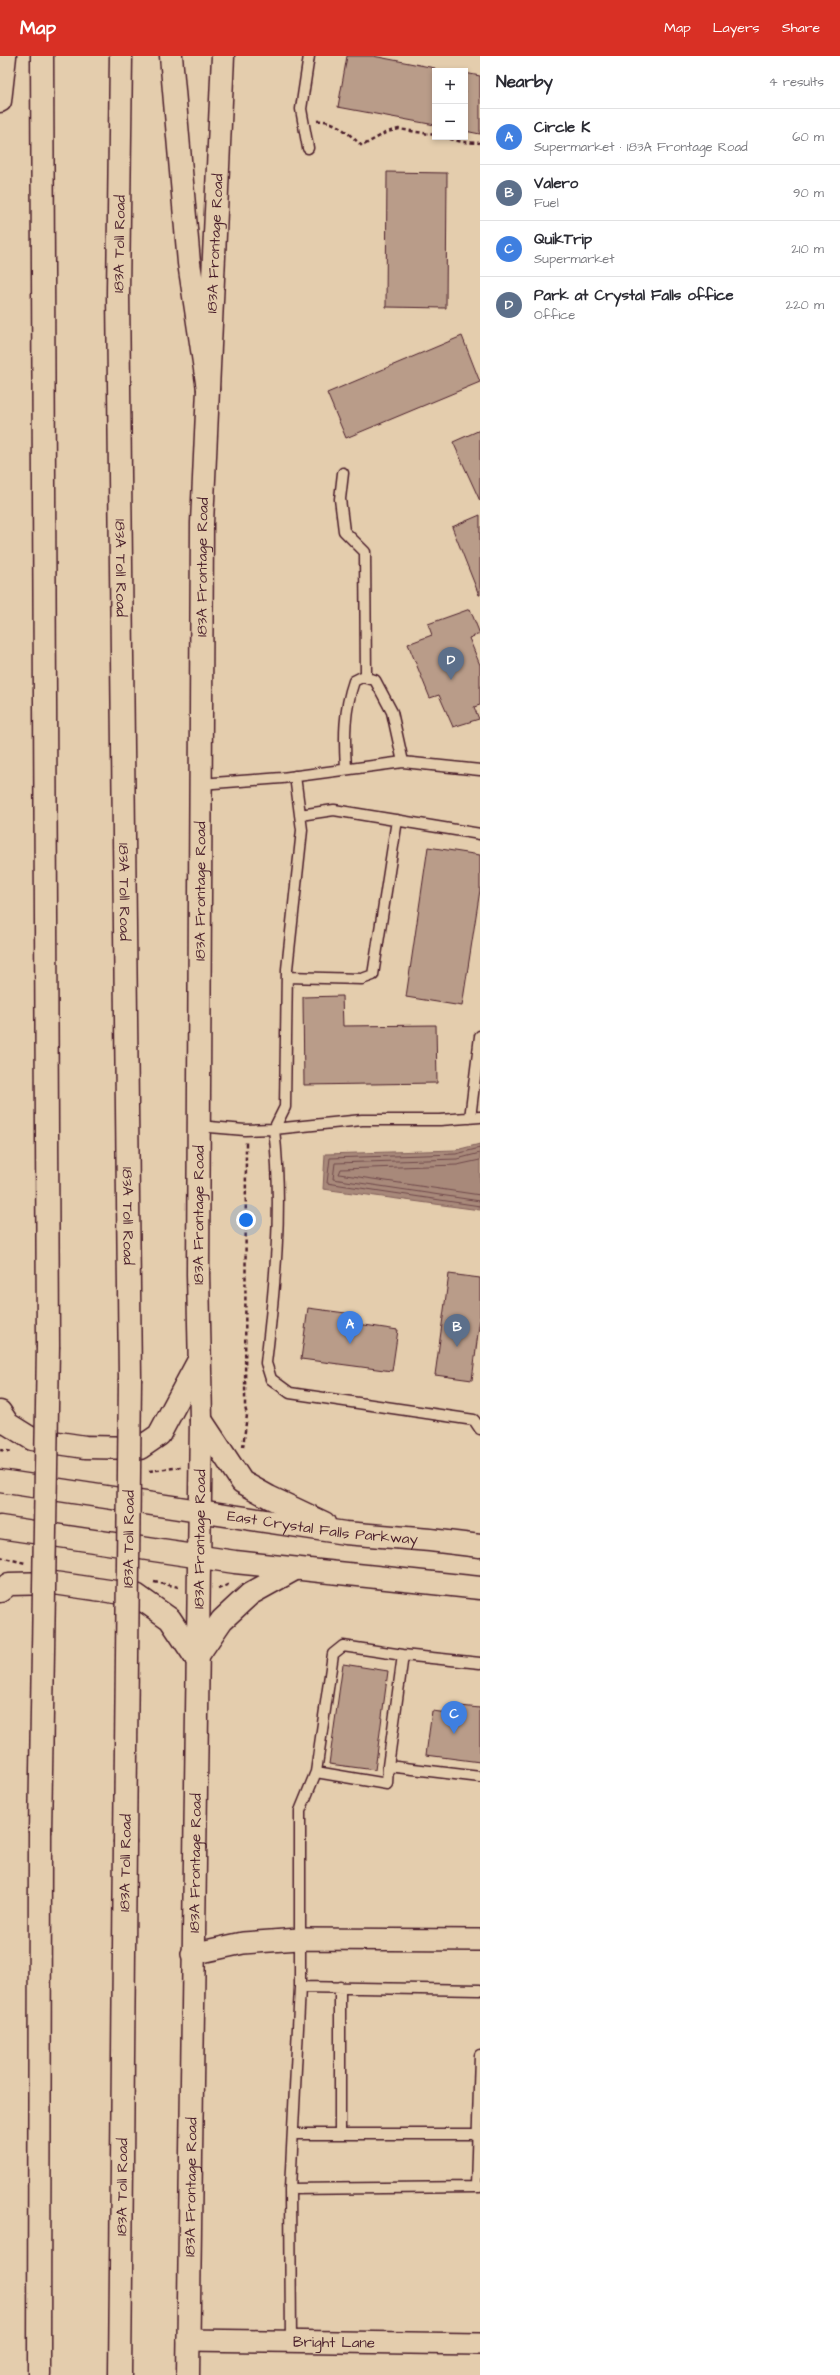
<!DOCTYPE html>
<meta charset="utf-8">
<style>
body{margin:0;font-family:"Architects Daughter",sans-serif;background:#f7f7f7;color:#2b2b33}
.controls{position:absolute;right:12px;top:12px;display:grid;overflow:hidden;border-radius:0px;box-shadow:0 2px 6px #0003}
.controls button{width:36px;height:36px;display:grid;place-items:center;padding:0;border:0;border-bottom:1px solid #e1e1e2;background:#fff;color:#2b2b33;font:20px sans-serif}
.you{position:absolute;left:246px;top:1164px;width:14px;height:14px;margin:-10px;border:3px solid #fff;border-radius:50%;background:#1a73e8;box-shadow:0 0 0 6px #1a73e833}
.badge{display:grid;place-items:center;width:26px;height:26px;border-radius:50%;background:#d93025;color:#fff;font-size:13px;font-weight:700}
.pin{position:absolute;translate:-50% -33px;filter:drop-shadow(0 1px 2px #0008)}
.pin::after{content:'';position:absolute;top:21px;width:14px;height:12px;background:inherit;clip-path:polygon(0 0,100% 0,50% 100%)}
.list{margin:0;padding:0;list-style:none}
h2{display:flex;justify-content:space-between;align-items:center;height:52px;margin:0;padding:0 16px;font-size:17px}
h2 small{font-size:13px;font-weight:400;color:#7c7c81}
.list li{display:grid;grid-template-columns:26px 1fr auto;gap:12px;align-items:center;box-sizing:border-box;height:56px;padding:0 16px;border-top:1px solid #e1e1e2}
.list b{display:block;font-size:15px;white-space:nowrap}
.list p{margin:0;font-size:13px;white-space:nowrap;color:#7c7c81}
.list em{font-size:13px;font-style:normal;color:#7c7c81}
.map{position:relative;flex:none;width:480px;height:2319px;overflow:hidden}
header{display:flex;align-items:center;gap:24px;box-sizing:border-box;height:56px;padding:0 20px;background:#d93025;color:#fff}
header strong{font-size:19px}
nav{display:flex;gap:22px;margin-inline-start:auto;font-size:14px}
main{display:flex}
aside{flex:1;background:#fff}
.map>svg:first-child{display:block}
.water{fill:#a8897a;stroke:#825f5a}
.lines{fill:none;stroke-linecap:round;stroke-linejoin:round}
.shore{stroke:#70494b;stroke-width:1}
.building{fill:#b99c89;stroke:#4a1f2b}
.service-casing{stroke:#4a1f2b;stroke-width:13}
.minor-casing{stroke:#4a1f2b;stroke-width:24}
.secondary-casing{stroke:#4a1f2b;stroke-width:25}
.motorway-casing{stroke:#4a1f2b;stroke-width:25}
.path{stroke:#4a1f2b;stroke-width:2.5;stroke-dasharray:4 3;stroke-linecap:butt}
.service{stroke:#e4cdad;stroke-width:10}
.minor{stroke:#e4cdad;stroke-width:21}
.secondary{stroke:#e4cdad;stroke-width:22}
.motorway{stroke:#e4cdad;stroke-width:22}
.motorway-bridge-casing{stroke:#4a1f2b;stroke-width:25;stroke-linecap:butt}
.motorway-bridge{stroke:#e4cdad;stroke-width:22}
.labels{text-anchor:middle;stroke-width:3;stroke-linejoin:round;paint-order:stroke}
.street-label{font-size:15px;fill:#4a1f2b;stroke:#e4cdad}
</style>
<header>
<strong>Map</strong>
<nav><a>Map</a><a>Layers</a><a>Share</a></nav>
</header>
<main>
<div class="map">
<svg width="480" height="2319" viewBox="0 0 480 2319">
<rect width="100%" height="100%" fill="#e4cdad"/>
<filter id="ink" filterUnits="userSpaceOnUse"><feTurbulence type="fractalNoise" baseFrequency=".025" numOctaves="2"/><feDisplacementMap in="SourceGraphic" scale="8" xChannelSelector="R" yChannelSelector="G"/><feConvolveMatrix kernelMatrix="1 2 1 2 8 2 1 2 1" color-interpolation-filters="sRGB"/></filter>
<g filter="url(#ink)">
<path class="water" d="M 480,1088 L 480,1154 L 323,1133 L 325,1098 L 456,1094 Z"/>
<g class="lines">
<path class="shore" d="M 480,1092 L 456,1098 L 330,1102 L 327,1127 L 480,1150
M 480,1097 L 457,1103 L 335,1107 L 333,1123 L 480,1145
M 480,1104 L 457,1109 L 341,1113 L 339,1118 L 480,1139"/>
</g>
<path class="building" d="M 347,0 L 373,0 L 435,12 L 435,69 L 338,51 Z
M 465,17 L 480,20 L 480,78 L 465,75 Z
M 387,116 L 447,117 L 446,252 L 386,251 Z
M 462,280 L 480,326 L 346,382 L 327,337 Z
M 480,374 L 480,445 L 453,386 Z
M 480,459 L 480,539 L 479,539 L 452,471 Z
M 470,553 L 480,578 L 469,582 L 480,609 L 480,649 L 474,651 L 479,663 L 453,671 L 439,639 L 430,642 L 408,588 L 432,579 L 428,568 Z
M 428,791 L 480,799 L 480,834 L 462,950 L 406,941 Z
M 342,940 L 343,970 L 436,969 L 437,1027 L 304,1029 L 303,941 Z
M 449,1218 L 480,1222 L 480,1262 L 472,1324 L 435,1319 Z
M 308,1252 L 353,1258 L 351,1267 L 398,1274 L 392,1315 L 301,1303 Z
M 343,1608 L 388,1615 L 375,1714 L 329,1708 Z
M 450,1649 L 480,1652 L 480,1706 L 426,1699 L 432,1655 L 448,1657 Z"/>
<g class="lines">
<g class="service-casing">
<path id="service" d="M 308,92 L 301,53 L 309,0
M 343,417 L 340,443 L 344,475 L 365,496 L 366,620
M 346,712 C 344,681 344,654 354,625 L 362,621 L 375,624 L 392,656 L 403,706
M 200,728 L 282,722 L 403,706 L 480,714
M 300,759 L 334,754 L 480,778
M 287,921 L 362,923 L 373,919 L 397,764
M 470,1062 L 480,980
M 198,1070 L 245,1074 L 274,1073 C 283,1151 275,1229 266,1307 L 271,1323 L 290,1337 L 474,1364 L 480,1373
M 274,1073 L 285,1051 L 287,913 L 302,774 L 295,720
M 274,1073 L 362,1064 L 440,1064 L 480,1061
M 403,1599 L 388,1710 L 480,1721
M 316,1716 L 333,1598 L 343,1590 L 403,1599 L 480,1607
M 300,1931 L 480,1934
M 340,1931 L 340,2078
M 480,1999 L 476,2131 L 480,2131
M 293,2078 L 477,2078
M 290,2133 L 476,2131
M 291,2286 L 290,2133 L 300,1931 L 300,1755 L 316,1716 L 387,1728 L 388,1710"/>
</g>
<g class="minor-casing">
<g id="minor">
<path d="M 192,1898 L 243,1887 L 299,1883 L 480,1884"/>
<path id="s1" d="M 188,2284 L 480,2288"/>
</g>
</g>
<g class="secondary-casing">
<g id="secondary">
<path d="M 0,1356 L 8,1368 L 32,1383 L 85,1391 L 140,1392 L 159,1379 L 198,1306"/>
<path d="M 201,1364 L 242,1426 L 269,1441 L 324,1467"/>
<path id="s2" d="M 0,1425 L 345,1477 L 430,1484 L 480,1490"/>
<path d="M 0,1471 L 235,1506 L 480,1532"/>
<path d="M 0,1535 L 9,1528 L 54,1527 L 136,1539 L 170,1563 L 196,1602"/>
<path d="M 196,1602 L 222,1564 L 250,1538 L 295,1513"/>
<path id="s3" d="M 188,2319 L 201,1364 L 198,1218 L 202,467 L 223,0"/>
</g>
</g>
<g class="motorway-casing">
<g id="motorway">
<path d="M 42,0 L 48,1290"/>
<path id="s4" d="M 121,0 L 118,238 L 130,1323"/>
<path d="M 171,0 L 189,207 L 208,333"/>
<path d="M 0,45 L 5,0"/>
<path d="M 39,2319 L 40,1777"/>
<path id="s5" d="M 120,2319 L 125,1787"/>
</g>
</g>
<path class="path" d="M 317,65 C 335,63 349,78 362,90 L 387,76 L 399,73 L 435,79
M 443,81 L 462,86 L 480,87
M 243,1391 L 247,1359 L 245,1351 L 246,1086
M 0,1394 L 13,1396
M 149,1415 L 181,1411
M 0,1501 L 25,1507
M 154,1526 L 179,1531
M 218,1533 L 230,1528"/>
<use href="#service" class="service"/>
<use href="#minor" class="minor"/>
<use href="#secondary" class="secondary"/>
<use href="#motorway" class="motorway"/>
<g class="motorway-bridge-casing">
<g id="motorway-bridge">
<path d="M 40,1777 L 48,1290"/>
<path id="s6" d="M 125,1787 L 130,1323"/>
</g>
</g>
<use href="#motorway-bridge" class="motorway-bridge"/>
</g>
</g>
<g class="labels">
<g class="street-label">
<text transform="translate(119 188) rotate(-89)" y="5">183A Toll Road</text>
<text dy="5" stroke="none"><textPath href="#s3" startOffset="2132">183A Frontage Road</textPath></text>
<text dy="5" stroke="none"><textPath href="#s3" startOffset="1808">183A Frontage Road</textPath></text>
<text dy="5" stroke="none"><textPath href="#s4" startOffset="512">183A Toll Road</textPath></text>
<text dy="5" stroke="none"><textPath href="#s3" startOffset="1484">183A Frontage Road</textPath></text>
<text dy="5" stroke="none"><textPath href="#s4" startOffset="836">183A Toll Road</textPath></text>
<text dy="5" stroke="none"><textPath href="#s4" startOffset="1160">183A Toll Road</textPath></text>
<text dy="5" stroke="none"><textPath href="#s3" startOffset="1160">183A Frontage Road</textPath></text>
<text dy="5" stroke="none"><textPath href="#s2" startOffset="326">East Crystal Falls Parkway</textPath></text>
<text dy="5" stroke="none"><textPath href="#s6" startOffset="304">183A Toll Road</textPath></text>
<text dy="5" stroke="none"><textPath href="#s3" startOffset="836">183A Frontage Road</textPath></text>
<text transform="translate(125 1807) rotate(-89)" y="5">183A Toll Road</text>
<text dy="5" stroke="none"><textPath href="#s3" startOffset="512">183A Frontage Road</textPath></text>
<text dy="5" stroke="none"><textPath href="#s5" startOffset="188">183A Toll Road</textPath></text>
<text dy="5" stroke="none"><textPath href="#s3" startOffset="188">183A Frontage Road</textPath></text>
<text dy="5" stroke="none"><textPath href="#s1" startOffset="146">Bright Lane</textPath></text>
</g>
</g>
</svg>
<div class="controls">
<button>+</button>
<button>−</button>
</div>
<div class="you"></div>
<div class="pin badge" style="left:350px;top:1288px;background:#3f7fe0">A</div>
<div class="pin badge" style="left:457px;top:1291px;background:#5c6f8a">B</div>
<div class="pin badge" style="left:454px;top:1678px;background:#3f7fe0">C</div>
<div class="pin badge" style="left:451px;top:624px;background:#5c6f8a">D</div>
</div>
<aside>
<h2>Nearby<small>4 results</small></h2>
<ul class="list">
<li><span class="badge" style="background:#3f7fe0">A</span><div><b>Circle K</b><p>Supermarket · 183A Frontage Road</p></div><em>60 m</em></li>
<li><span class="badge" style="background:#5c6f8a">B</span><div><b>Valero</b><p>Fuel</p></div><em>90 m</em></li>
<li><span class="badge" style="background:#3f7fe0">C</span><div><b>QuikTrip</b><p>Supermarket</p></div><em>210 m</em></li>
<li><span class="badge" style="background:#5c6f8a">D</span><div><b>Park at Crystal Falls office</b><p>Office</p></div><em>220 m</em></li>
</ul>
</aside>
</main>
